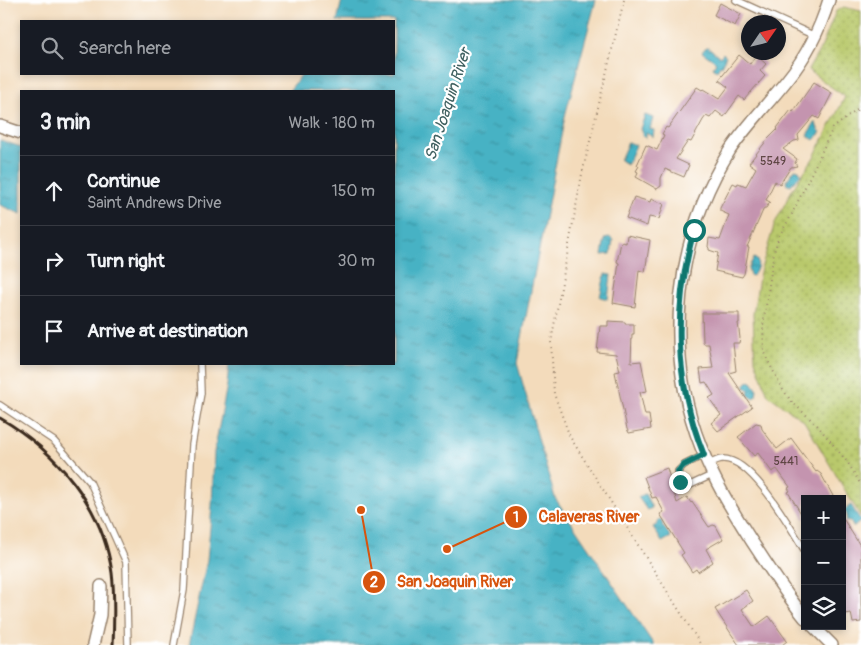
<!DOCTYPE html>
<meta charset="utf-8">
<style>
body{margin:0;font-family:Pangolin,sans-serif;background:#242831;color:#f1f3f6}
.controls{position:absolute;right:15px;bottom:15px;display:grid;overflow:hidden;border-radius:0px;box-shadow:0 2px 8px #0003}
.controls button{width:45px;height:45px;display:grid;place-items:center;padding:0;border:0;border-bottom:1px solid #363941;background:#171b24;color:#f1f3f6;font:25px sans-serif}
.compass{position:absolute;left:741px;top:15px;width:45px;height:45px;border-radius:50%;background:#171b24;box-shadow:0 2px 8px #0003;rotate:55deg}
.stop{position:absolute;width:15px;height:15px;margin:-11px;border:4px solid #0f766e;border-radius:50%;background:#fff}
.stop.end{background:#0f766e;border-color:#fff;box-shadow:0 1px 5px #0008}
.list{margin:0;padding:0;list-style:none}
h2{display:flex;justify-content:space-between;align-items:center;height:65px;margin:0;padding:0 20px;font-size:21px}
h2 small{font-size:16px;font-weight:400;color:#9ea1a6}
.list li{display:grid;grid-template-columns:32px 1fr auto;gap:15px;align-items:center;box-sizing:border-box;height:70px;padding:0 20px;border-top:1px solid #363941}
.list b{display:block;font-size:19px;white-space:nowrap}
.list p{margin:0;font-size:16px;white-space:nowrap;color:#9ea1a6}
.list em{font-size:16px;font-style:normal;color:#9ea1a6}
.icon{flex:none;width:28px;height:28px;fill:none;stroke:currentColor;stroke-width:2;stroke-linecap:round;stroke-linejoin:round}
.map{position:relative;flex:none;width:861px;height:645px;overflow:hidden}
.search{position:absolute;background:#171b24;box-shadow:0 2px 8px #0003;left:20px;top:20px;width:375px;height:55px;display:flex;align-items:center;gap:12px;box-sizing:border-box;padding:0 18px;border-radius:0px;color:#9ea1a6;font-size:19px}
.panel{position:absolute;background:#171b24;box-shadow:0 2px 8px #0003;left:20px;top:90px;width:375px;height:275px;border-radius:0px}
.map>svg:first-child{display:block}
.green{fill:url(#green-dots);stroke:#7a7a45}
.water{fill:url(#water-ripples);stroke:#406e71}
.building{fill:#c494af}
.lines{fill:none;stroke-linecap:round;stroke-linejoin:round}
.service-casing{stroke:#97826c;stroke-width:8}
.minor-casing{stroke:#97826c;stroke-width:14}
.path{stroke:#97826c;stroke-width:2;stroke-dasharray:1 4;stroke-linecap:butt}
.service{stroke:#fff;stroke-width:5.5}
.minor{stroke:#fff;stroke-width:11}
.rail{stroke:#3b2a1e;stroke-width:3}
.route{stroke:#0f766e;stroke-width:6}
.labels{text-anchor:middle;stroke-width:4.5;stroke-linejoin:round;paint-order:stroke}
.number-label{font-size:12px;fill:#5d4442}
.water-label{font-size:16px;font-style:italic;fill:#3f6060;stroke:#fff}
.leader{fill:none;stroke:#d7540e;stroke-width:2}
.callout-dot{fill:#d7540e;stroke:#fff;stroke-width:2}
.mark-label{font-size:15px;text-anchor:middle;font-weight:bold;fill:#fff}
.callout-label{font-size:16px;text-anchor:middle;font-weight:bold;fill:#d7540e;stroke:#fff;stroke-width:4.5;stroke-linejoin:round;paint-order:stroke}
</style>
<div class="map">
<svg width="861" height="645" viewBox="0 0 861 645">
<defs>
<pattern id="green-dots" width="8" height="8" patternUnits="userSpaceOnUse" patternTransform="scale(1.25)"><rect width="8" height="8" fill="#b9c96c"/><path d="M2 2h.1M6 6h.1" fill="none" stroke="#98a358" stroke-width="1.8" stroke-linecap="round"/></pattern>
<pattern id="water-ripples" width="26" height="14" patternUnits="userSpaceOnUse" patternTransform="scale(1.25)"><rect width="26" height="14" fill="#46b2c4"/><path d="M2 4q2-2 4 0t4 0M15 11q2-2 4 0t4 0" fill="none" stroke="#3c919f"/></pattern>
</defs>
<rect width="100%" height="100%" fill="#fff"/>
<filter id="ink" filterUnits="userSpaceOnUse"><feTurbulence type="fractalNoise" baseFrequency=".02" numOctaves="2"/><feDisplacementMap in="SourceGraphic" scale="10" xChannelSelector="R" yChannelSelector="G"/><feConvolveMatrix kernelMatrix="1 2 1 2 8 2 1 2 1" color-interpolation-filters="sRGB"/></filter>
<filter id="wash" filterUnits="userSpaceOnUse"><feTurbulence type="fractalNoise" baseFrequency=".0096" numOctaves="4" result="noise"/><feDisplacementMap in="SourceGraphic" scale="20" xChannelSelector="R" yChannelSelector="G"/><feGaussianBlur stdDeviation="1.12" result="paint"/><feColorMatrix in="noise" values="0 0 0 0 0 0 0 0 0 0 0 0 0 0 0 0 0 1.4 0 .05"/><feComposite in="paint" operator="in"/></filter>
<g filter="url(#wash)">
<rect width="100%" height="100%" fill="#f3dbbb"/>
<path class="green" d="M 844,7 L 861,11 L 861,517 L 804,421 L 768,395 L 755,360 L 753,314 L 760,272 L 775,223 L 792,190 L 814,157 L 845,97 L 808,70 L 822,46 L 836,11 Z"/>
<path class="water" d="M 342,0 L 596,0 L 565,116 L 517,363 L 555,498 L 654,645 L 189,645 L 207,560 L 212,506 L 214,452 L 227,385 L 229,364 L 394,364 L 394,91 L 289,91 L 302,74 L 394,74 L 394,21 L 337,21 Z
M 707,46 L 720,57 L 723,53 L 726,56 L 721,66 L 720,65 L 717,70 L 713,67 L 716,62 L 702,52 Z
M 645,115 L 653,118 L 650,129 L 654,130 L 653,137 L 646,133 L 646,138 L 642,136 L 643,133 L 640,129 Z
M 814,123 L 816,123 L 818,129 L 821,132 L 814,140 L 808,136 Z
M 0,140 L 21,147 L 21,214 L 0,205 Z
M 628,142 L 636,145 L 627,165 L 620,160 Z
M 795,169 L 799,170 L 801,174 L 791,185 L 787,185 L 786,181 Z
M 609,237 L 613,240 L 611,254 L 602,255 L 605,238 Z
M 754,258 L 757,260 C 759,265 756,273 752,276 L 750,275 L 748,268 Z
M 605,274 L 611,275 L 608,299 L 600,297 Z
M 748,381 L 752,382 L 757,389 L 756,396 L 753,398 L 748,395 L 749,390 L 744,386 Z
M 645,494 L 652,508 L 647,510 L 638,497 Z
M 851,505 L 861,521 L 854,527 L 850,521 L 846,520 L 847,515 L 844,510 Z
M 660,519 L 663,524 L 662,525 L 671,537 L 662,542 L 653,527 L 658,524 L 657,522 Z"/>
<g id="blocks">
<path class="building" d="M 720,3 L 741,14 L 735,26 L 714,15 Z
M 739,55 L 750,64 L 756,55 L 766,64 L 760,71 L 765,76 L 744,100 L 739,96 L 724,117 L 716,111 L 710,118 L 706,116 L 703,120 L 691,142 L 688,141 L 676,159 L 689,165 L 684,177 L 665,169 L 661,178 L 661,186 L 657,189 L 636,177 L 638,172 L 636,171 L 639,166 L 637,165 L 646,145 L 657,150 L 664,135 L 662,134 L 666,127 L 668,128 L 697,87 L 702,90 L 703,89 L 719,99 L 728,87 L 719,80 Z
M 814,82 L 832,93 L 819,119 L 814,116 L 798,135 L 799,140 L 794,141 L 783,149 L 797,159 L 795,163 L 797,166 L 791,167 L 780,184 L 775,181 L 766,200 L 770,202 L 766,208 L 764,208 L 747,247 L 749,247 L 744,274 L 742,277 L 715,271 L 718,253 L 709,250 L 709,248 L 708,247 L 709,238 L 720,240 L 729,215 L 720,211 L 720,208 L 733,183 L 737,185 L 738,183 L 746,186 L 756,168 L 749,163 L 767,140 L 778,129 L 777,128 L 791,110 L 793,112 Z
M 634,197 L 650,202 L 651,199 L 664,204 L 659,219 L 649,217 L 647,226 L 626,218 Z
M 627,235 L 650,240 L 645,272 L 639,270 L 635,307 L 613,303 L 619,263 L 617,262 L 621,242 L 626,243 Z
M 702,313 L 739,313 L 739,323 L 738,323 L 740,338 L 739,343 L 733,343 L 736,371 L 729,373 L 752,407 L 718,431 L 711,423 L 721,415 L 709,398 L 714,395 L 706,382 L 702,383 L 700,369 L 713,368 L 709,344 L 704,344 L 703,342 Z
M 608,321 L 625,322 L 625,324 L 634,324 L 634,334 L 632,334 L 631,362 L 641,361 L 647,391 L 640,392 L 645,415 L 649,415 L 651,429 L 629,433 L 627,429 L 615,372 L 620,371 L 616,354 L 597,352 L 600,326 L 608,326 Z
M 756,423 L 761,424 L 762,429 L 777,449 L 791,438 L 816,472 L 817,471 L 821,474 L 833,496 L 829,499 L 805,499 L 805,520 L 788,492 L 790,491 L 788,488 L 790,487 L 777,469 L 772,472 L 758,453 L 754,456 L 738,437 Z
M 667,468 L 677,503 L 687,497 L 691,503 L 692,502 L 709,527 L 713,525 L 716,526 L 723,539 L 706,549 L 713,562 L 698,572 L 696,569 L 692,572 L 681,555 L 684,553 L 660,514 L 664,512 L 656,497 L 652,498 L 644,477 Z
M 842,517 L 861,547 L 861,622 L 853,623 L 851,613 L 845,614 L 842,606 Z
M 746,590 L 753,601 L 742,609 L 754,627 L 769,616 L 787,641 L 782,645 L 739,645 L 732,635 L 715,609 Z"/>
</g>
</g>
<g filter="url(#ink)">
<use href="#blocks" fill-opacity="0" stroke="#97826c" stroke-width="1"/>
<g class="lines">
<g class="service-casing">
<path id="service" d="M 736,0 L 815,36
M 0,405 L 54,441 L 90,482 L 126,562 L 128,645
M 704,455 L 684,465 L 678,471 L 680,482 L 688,486 L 712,475
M 708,464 C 712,463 718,459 722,459 C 752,457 791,529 805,551
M 174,645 L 184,590 L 192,445 L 201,393 L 200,364"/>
</g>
<g class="minor-casing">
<path id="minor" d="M 0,126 L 21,133
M 805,618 C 785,593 768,566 751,540 C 732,510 714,481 701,447 C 663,351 675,238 730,150 C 747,125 768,104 787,80 C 806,57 820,29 829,0
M 813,626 L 832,645
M 93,645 L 100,615 L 101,586"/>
</g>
<path class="path" d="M 624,0 L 582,174 L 551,342 L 554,394 L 570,437 L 701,645
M 861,107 L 833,128 L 791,216 L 779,236 L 774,252 L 763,326 L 764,353 L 783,390 L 792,402 L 817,425 L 848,463 L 861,485"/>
<use href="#service" class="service"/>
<use href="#minor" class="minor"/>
<path class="rail" d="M 0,418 C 56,451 103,506 112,573 C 115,597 114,621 113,645"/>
</g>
</g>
<g class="lines" filter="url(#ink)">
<path class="route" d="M 680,482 L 678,471 L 684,465 L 704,455 C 674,380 673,307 694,230"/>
</g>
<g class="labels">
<g class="number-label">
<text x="773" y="165">5549</text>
<text x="786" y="465">5441</text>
</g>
<g class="water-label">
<text transform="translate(447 104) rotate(-72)" y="6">San Joaquin River</text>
</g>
</g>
<path class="leader" d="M447 549L516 517M361 510L374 582"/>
<g class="callout-dot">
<circle cx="447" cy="549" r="5"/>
<circle cx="361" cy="510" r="5"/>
<circle cx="516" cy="517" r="12"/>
<circle cx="374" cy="582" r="12"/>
</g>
<g class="mark-label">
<text x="516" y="522">1</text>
<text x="374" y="587">2</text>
</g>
<g class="callout-label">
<text x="589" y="522">Calaveras River</text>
<text x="455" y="587">San Joaquin River</text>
</g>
</svg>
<div class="controls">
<button>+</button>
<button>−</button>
<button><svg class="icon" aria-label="layers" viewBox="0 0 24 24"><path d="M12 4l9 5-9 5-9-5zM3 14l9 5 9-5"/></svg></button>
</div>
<svg class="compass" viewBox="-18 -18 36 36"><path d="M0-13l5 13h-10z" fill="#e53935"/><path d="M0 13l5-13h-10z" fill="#9ea1a6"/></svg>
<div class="stop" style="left:694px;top:230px"></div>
<div class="stop end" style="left:680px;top:482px"></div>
<div class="search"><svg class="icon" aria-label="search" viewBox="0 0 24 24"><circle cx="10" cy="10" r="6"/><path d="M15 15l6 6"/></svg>Search here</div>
<section class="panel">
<h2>3 min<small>Walk · 180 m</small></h2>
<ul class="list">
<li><svg class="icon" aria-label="ahead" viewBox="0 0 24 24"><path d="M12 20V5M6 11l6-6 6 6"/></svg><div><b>Continue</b><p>Saint Andrews Drive</p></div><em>150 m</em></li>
<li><svg class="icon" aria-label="right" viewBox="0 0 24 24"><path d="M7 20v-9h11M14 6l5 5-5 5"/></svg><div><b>Turn right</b></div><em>30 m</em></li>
<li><svg class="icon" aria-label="arrive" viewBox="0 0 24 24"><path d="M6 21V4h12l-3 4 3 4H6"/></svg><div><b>Arrive at destination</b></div></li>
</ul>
</section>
</div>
